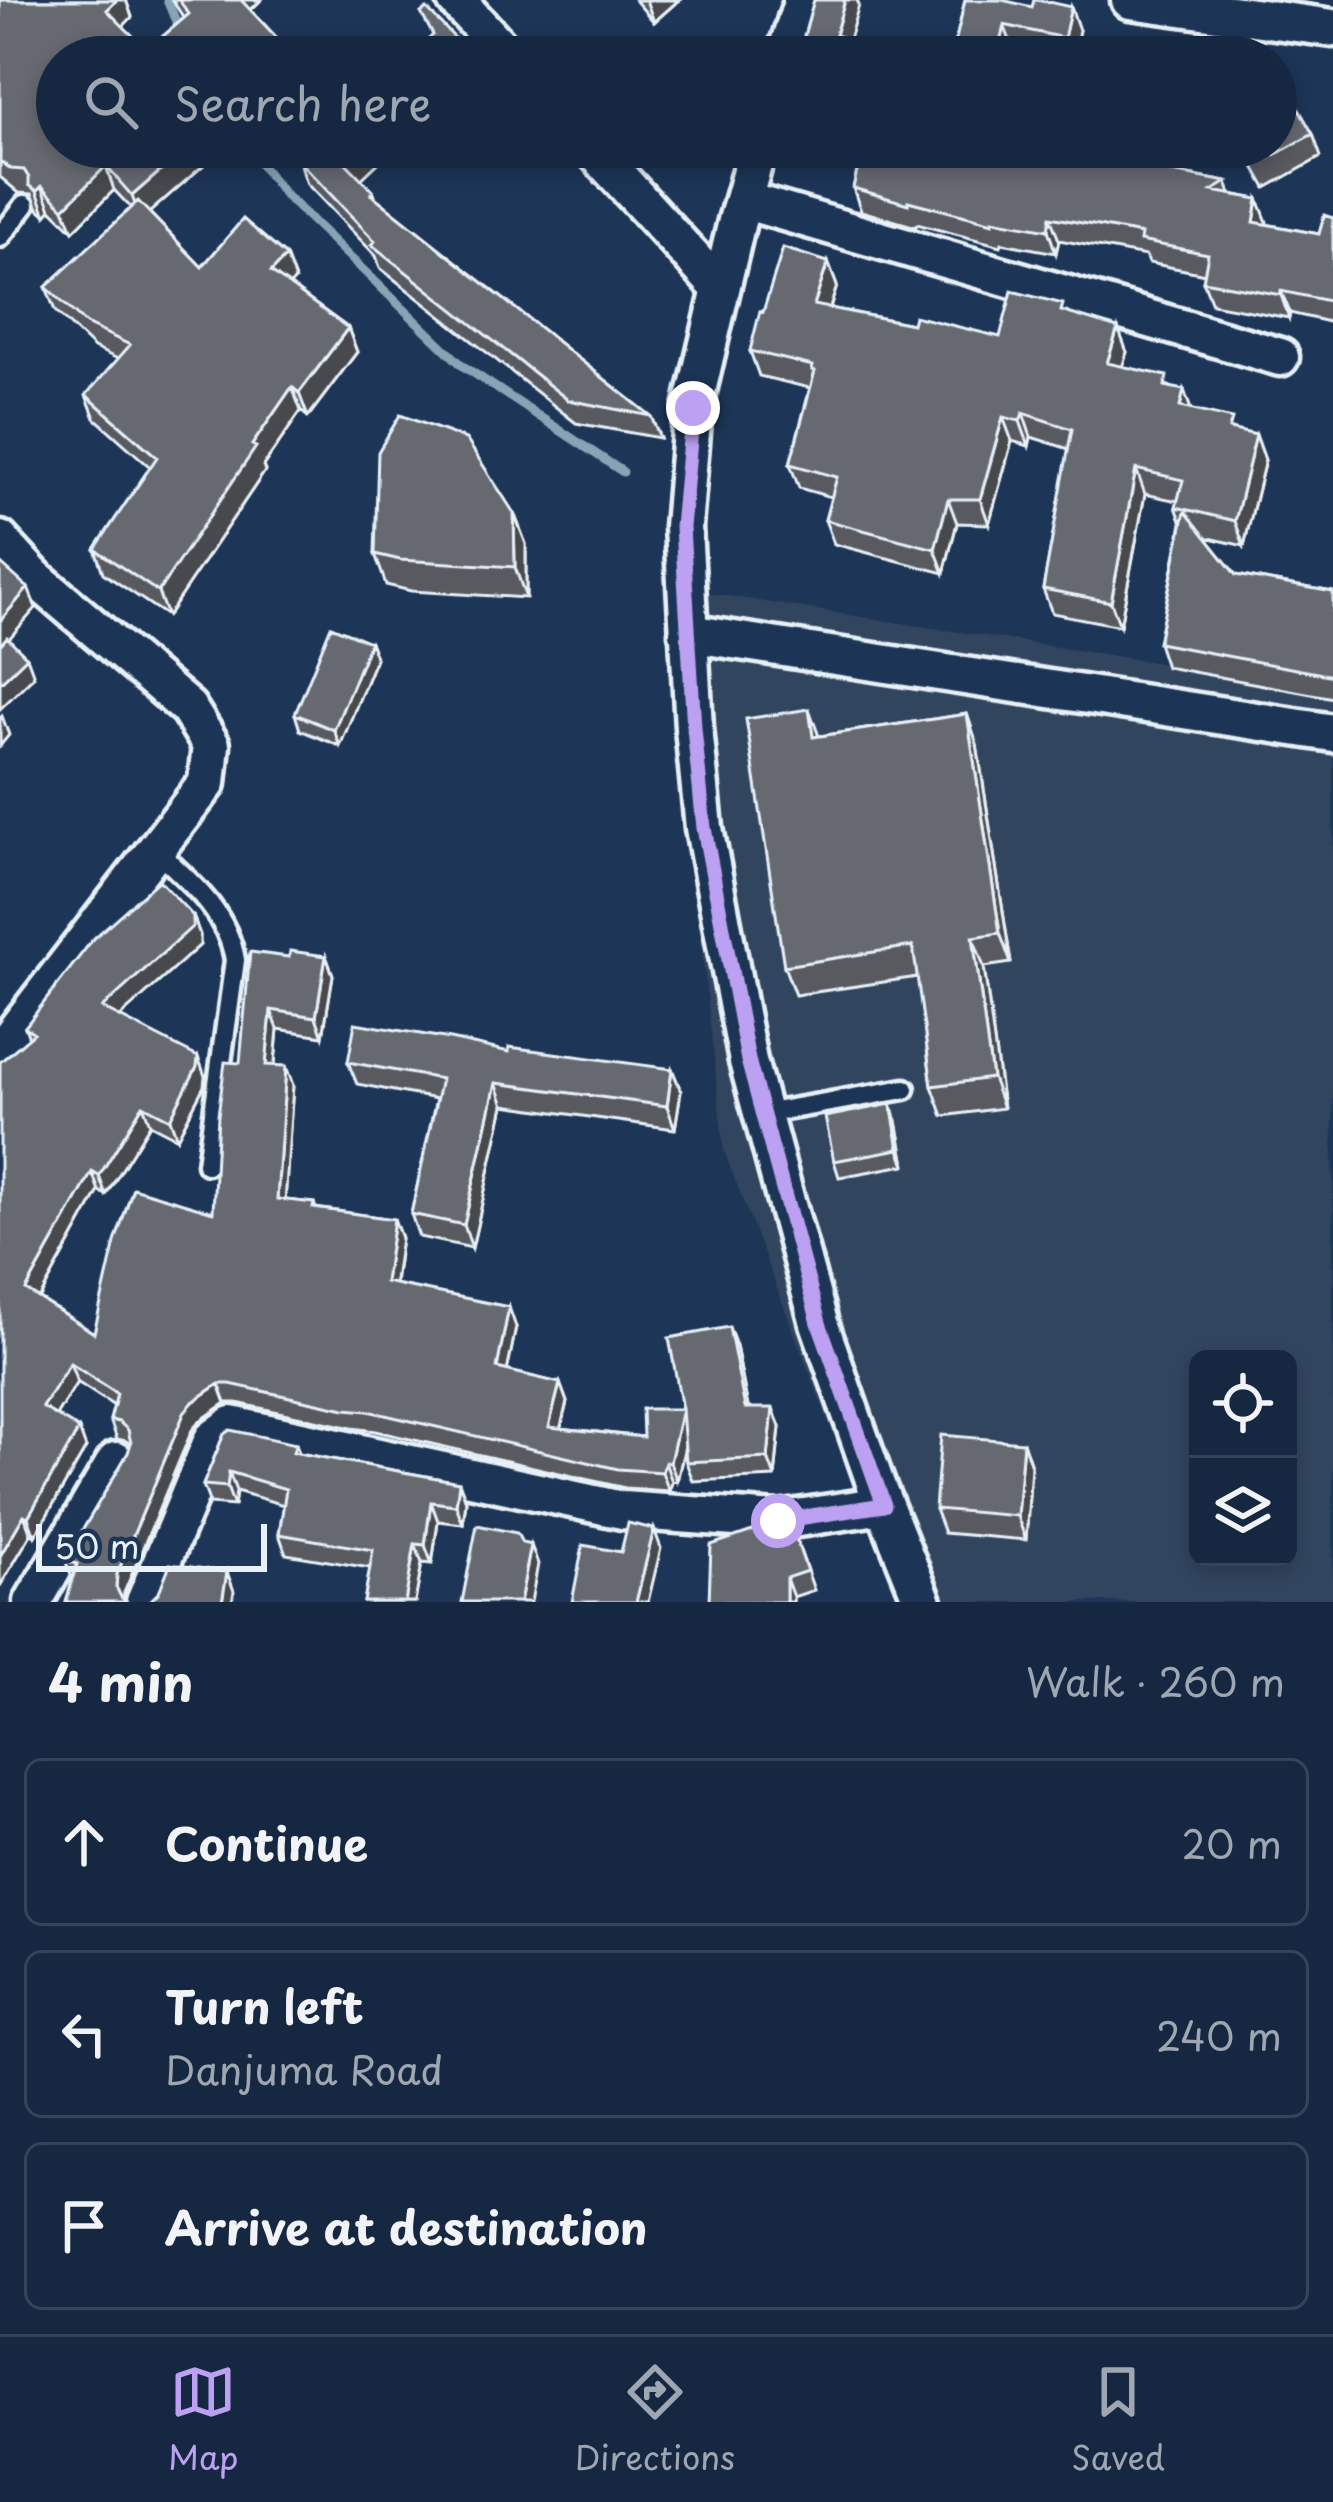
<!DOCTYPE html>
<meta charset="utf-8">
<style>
body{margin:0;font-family:"Playpen Sans",sans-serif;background:#1f3048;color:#f1f3f6}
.controls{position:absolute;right:36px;bottom:36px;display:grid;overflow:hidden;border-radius:18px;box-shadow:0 6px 18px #0003}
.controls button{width:108px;height:108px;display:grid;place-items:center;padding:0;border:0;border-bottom:3px solid #35445a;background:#162841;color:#f1f3f6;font:60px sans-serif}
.scale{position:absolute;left:36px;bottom:30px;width:231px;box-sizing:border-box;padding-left:12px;border:6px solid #e8f1f8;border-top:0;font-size:33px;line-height:42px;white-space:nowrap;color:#e8f1f8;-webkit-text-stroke:9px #1d3557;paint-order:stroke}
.stop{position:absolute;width:36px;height:36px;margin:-27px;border:9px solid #bca0f2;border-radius:50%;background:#fff}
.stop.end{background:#bca0f2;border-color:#fff;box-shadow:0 3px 12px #0008}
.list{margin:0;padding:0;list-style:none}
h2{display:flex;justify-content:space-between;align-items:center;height:156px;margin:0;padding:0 48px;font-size:51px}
h2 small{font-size:39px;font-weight:400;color:#9ea6b1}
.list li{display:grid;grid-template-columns:78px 1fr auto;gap:36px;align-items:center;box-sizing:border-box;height:168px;margin:0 24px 24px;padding:0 24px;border:3px solid #35445a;border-radius:18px}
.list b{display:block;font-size:45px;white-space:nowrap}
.list p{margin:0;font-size:39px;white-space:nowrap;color:#9ea6b1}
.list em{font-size:39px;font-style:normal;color:#9ea6b1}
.icon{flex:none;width:66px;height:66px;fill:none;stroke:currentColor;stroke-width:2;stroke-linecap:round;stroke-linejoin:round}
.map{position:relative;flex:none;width:1333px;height:1602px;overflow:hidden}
.search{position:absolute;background:#162841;box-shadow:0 6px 18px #0003;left:36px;right:36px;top:36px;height:132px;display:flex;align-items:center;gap:30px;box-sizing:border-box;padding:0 42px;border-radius:66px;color:#9ea6b1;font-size:45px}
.sheet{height:732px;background:#162841}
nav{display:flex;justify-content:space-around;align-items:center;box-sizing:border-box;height:168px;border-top:3px solid #35445a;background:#162841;font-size:33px;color:#9ea6b1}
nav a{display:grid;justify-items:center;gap:6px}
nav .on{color:#bca0f2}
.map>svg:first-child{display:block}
.built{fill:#33455e;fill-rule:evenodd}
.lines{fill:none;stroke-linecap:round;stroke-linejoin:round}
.stream{stroke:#86a4b5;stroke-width:9}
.service-casing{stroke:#e8f1f8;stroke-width:27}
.minor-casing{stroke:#e8f1f8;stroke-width:45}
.service{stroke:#1d3557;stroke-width:18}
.minor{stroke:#1d3557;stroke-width:36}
.wall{fill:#585a60;stroke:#e8f1f8;stroke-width:3}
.shaded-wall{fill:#474a4e;stroke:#e8f1f8;stroke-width:3}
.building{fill:#666970;stroke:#e8f1f8;stroke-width:3}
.route{stroke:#bca0f2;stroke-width:15}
</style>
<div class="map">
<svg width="1333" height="1602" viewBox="0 0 1333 1602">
<rect width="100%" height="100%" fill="#1d3557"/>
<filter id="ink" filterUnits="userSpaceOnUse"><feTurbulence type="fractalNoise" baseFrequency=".00833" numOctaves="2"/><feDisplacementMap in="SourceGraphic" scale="24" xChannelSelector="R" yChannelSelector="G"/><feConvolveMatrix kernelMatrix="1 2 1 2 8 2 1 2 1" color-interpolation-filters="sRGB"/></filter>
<g filter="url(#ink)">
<path class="built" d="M 662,586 L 1333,690 L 1333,1602 L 898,1602 L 724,1151 ZM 1198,1359 L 1288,1359 L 1288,1557 L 1198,1557 Z"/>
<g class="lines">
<path class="stream" d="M 167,0 L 191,57
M 247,147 L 285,195 L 463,366 L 623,472"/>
<g class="service-casing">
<path id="service" d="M 0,237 L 25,205
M 156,850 C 190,882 227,912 235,960 L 207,1164
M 762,1114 L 905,1089"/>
</g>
<g class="minor-casing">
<path id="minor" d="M 456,0 L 509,57
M 1130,0 L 1333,28
M 785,57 L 803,0
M 591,147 L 721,289
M 758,147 L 737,221 L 693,408 L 683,527 L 694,728 L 704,828 L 748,1061 L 819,1323 L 876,1485 L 923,1602
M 743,200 L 1280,357
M 0,540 L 34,577 L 188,708 L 211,745 L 207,783 L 0,1051
M 688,633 L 1333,733
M 33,1602 L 116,1461
M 145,1602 L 213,1439 L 232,1425 L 622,1510 L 778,1521 L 884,1505"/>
</g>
<use href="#service" class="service"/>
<use href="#minor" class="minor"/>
</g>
<path class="wall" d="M 0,0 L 126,0 L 132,17 L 123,26 L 147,50 L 184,18 L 172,0 L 261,0 L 251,10 L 278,39 L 285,57 L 57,57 L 57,147 L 220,147 L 221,150 L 149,212 L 202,267 L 243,219 L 286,256 L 295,280 L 289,285 L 348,328 L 357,352 L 308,417 L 301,411 L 263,466 L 265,471 L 167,616 L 103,573 L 95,549 L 150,467 L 95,418 L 86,395 L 118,359 L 94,348 L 55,311 L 46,287 L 131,208 L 114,190 L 73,231 L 51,209 L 46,215 L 38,208 L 32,194 L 19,193 L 0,177 Z
M 635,0 L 679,0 L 654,22 Z
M 965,0 L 1079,30 L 1073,57 L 1054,57 L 1013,48 L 1011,57 L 952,57 Z
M 1313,134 L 1321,157 L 1266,188 L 1243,147 L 1276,147 Z
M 863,147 L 1146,147 L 1140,166 L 1227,182 L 1231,194 L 1258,199 L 1266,224 L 1319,234 L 1333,218 L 1333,323 L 1290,313 L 1289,318 L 1212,304 L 1203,281 L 1205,274 L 1149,263 L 1146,256 L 1059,240 L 1056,253 L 1002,243 L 1001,246 L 917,224 L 916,227 L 861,211 L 853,188 Z
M 299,161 L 361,179 L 373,191 L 376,198 L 651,416 L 660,438 L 576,423 L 380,268 L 376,256 L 307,184 Z
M 828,262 L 837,286 L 830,308 L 912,324 L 1000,337 L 1066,312 L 1127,352 L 1122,366 L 1171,387 L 1191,410 L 1236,431 L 1256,435 L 1265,460 L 1244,546 L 1205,537 L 1236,575 L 1333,592 L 1333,698 L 1166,667 L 1158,643 L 1182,523 L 1176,507 L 1178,501 L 1145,494 L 1120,626 L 1052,613 L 1043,589 L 1069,449 L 1031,437 L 1029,446 L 1012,441 L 989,524 L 957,523 L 944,573 L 834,544 L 825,520 L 831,497 L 799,488 L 790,464 L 810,388 L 759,376 L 750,351 L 763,312 Z
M 514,513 L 526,544 L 526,598 L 411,591 L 386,585 L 375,554 Z
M 370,642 L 376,658 L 340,746 L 300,730 L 295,714 Z
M 967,714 L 977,744 L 1011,963 L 984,967 L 1003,1108 L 943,1116 L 932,1086 L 918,977 L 795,995 L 784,966 L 819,736 Z
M 193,916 L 200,935 L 200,945 L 120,1017 L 205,1076 L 204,1086 L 177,1138 L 150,1124 L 106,1195 L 99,1191 L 39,1299 L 94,1333 L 213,1212 L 240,1063 L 289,957 L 326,956 L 333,975 L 323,1036 L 278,1029 L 275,1065 L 293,1085 L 285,1200 L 314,1203 L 316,1208 L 394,1219 L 401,1238 L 395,1284 L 516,1327 L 507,1371 L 560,1383 L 567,1402 L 561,1428 L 643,1437 L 682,1409 L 736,1346 L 748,1408 L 780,1427 L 775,1477 L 693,1481 L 686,1462 L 685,1447 L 677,1481 L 672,1482 L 669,1491 L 625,1488 L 375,1431 L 352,1428 L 237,1403 L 226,1403 L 200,1421 L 192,1430 L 124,1593 L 73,1580 L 65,1560 L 128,1453 L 131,1445 L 126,1441 L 117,1439 L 110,1420 L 114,1406 L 77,1382 L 56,1415 L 86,1448 L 35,1536 L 31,1534 L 0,1586 L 29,1038 L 25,1027 Z
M 509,1052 L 672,1069 L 681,1091 L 675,1129 L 504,1105 L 472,1248 L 419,1237 L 411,1214 L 436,1099 L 357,1084 L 348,1062 Z
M 897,1121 L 905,1165 L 839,1177 L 834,1161 Z
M 224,1434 L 296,1444 L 299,1453 L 459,1482 L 466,1501 L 463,1524 L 438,1521 L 432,1564 L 422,1563 L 415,1602 L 364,1602 L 370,1568 L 286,1554 L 279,1534 L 284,1505 L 236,1491 L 234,1506 L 210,1504 L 203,1485 Z
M 1023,1442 L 1031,1466 L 1026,1540 L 944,1533 L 935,1509 Z
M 790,1522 L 814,1590 L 793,1597 L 793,1602 L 709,1602 Z"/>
<path class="shaded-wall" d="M 117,0 L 126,0 L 132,17 L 116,34 L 107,10 Z
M 237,0 L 261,0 L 243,17 Z
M 646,0 L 679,0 L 654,22 Z
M 845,0 L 857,0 L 859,5 L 844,57 L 835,35 Z
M 1071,7 L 1079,30 L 1073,57 L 1071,57 L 1064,38 Z
M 1004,25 L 1013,48 L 1011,57 L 997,57 Z
M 278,39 L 285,57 L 259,57 Z
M 188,147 L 220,147 L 221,150 L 141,220 L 132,196 Z
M 363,147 L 395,147 L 354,186 L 346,163 Z
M 1131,147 L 1146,147 L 1135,186 L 1127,164 Z
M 106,166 L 114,190 L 73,231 L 64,208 Z
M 42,186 L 51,209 L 46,215 L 37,191 Z
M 1258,199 L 1267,222 L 1263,245 L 1254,222 Z
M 1050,217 L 1059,240 L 1056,253 L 1048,230 Z
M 286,256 L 295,280 L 280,296 L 271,272 Z
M 828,262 L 837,286 L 823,329 L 814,305 Z
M 1281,291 L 1290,313 L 1289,318 L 1281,295 Z
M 348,328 L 357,352 L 308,417 L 299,393 Z
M 1118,328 L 1127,352 L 1116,387 L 1107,363 Z
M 292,387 L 301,411 L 263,466 L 265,471 L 167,616 L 158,592 L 252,445 Z
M 1184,390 L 1193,415 L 1180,407 Z
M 1023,413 L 1031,437 L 1029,446 L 1020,421 Z
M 1003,417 L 1012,441 L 989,524 L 980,499 Z
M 1256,435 L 1265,460 L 1244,546 L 1235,521 Z
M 1136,469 L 1145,494 L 1120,626 L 1111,602 Z
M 948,499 L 957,523 L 944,573 L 935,549 Z
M 514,513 L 526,544 L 526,598 L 515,567 Z
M 28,588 L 36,608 L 0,649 L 0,621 Z
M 370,642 L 376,658 L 340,746 L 334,730 Z
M 27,657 L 34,676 L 0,709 L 0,683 Z
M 809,709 L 820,739 L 813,737 Z
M 967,714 L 977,744 L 1011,963 L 1000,933 Z
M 2,716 L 9,735 L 0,746 L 0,718 Z
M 193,916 L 200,935 L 200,945 L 109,1027 L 102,1008 Z
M 973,937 L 984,967 L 1003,1108 L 992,1078 Z
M 326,956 L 333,975 L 323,1036 L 316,1017 Z
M 271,1010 L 278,1029 L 273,1084 L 266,1065 Z
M 198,1057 L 205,1076 L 204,1086 L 177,1138 L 170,1119 Z
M 286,1066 L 293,1085 L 284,1218 L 277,1199 Z
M 672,1069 L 681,1091 L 675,1129 L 667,1106 Z
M 496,1083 L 504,1105 L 472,1248 L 464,1225 Z
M 891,1104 L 897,1121 L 905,1165 L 899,1149 Z
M 143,1105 L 150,1124 L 106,1195 L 99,1176 Z
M 92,1172 L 99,1191 L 33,1310 L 26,1290 Z
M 394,1219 L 401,1238 L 392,1301 L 385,1282 Z
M 509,1307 L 516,1327 L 504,1387 L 497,1368 Z
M 729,1327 L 736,1346 L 752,1427 L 745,1408 Z
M 70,1363 L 77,1382 L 49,1427 L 42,1407 Z
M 560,1383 L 567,1402 L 556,1446 L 549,1427 Z
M 219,1384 L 226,1403 L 200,1421 L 192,1430 L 124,1593 L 123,1602 L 116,1587 L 117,1574 L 185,1411 L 193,1402 Z
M 773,1408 L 780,1427 L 775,1477 L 768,1458 Z
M 682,1409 L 689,1428 L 677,1481 L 670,1462 Z
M 79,1429 L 86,1448 L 35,1536 L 28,1517 Z
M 1023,1442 L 1031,1466 L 1026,1540 L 1017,1516 Z
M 665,1462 L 672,1482 L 669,1491 L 662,1472 Z
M 229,1472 L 236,1491 L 234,1506 L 227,1487 Z
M 459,1482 L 466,1501 L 463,1524 L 456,1505 Z
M 431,1502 L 438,1521 L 432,1564 L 425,1545 Z
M 24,1515 L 31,1534 L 0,1586 L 0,1556 Z
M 654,1529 L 661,1548 L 648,1602 L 636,1602 Z
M 415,1544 L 422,1563 L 415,1602 L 405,1602 Z
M 531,1545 L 538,1564 L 531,1602 L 520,1602 Z
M 227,1572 L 234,1591 L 232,1602 L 222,1602 Z
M 786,1578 L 793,1597 L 793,1602 L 786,1602 Z"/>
<path class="building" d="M 0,0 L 117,0 L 107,10 L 147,50 L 189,14 L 179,0 L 241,0 L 278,39 L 259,57 L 57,57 L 57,147 L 188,147 L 132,196 L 106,166 L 64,208 L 42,186 L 37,191 L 29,185 L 29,178 L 24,170 L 11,169 L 0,161 Z
M 814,0 L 845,0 L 835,35 L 909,57 L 798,57 Z
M 965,0 L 1002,0 L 1032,7 L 1034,0 L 1040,0 L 1071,7 L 1064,38 L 1004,25 L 997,57 L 952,57 Z
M 427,9 L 473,57 L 409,57 L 433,35 L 421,13 Z
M 1080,45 L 1124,57 L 1076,57 Z
M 1276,69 L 1313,134 L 1258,164 L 1248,147 L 1276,147 Z
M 314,147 L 363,147 L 346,163 L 373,191 L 371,194 L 651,416 L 568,400 L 372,245 L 375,241 L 299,161 Z
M 863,147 L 1131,147 L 1127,164 L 1227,182 L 1212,191 L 1258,199 L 1254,222 L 1319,234 L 1324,215 L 1333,218 L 1333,302 L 1281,291 L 1281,295 L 1203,281 L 1208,254 L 1140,241 L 1141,234 L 1050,217 L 1048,230 L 993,220 L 993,223 L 908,201 L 908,204 L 853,188 Z
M 138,201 L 202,267 L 243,219 L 286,256 L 271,272 L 348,328 L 299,393 L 292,387 L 252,445 L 256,447 L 158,592 L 95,549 L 157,457 L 86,395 L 130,345 L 86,324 L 46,287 Z
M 783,248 L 828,262 L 814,305 L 912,324 L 914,316 L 1000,337 L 1012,291 L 1063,304 L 1061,311 L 1118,328 L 1107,363 L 1167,376 L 1165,386 L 1184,390 L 1180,407 L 1232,419 L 1229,429 L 1256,435 L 1235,521 L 1176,507 L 1183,480 L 1136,469 L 1111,602 L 1043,589 L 1072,429 L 1023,413 L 1020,421 L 1003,417 L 980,499 L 948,499 L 935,549 L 825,520 L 837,477 L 790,464 L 815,371 L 812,370 L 813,366 L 750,351 L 760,311 L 763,312 Z
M 400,415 L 466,439 L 514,513 L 515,567 L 400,560 L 375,554 L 378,452 Z
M 1185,511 L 1236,575 L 1333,592 L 1333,676 L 1158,643 Z
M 0,563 L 28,588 L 0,621 Z
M 331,626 L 370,642 L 334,730 L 295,714 Z
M 7,637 L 27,657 L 0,683 L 0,645 Z
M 809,709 L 813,737 L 967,714 L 1000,933 L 973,937 L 992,1078 L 932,1086 L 913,946 L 784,966 L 746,719 Z
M 159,880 L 193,916 L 193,926 L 102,1008 L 198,1057 L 197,1067 L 170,1119 L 143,1105 L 99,1176 L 92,1172 L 26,1290 L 94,1333 L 115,1242 L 133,1188 L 213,1212 L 218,1115 L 225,1062 L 240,1063 L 250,952 L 289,957 L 290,951 L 326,956 L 316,1017 L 271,1010 L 266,1065 L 286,1066 L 277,1199 L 314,1203 L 313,1208 L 394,1219 L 385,1282 L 509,1307 L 497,1368 L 560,1383 L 549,1427 L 643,1437 L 642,1409 L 682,1409 L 669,1338 L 729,1327 L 745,1408 L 773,1408 L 768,1458 L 686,1462 L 682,1409 L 670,1462 L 665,1462 L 662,1472 L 618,1469 L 368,1411 L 345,1409 L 230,1384 L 219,1384 L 193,1402 L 185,1411 L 117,1574 L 116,1587 L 121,1597 L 127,1602 L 66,1602 L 77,1564 L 65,1560 L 128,1453 L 131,1443 L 128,1430 L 119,1422 L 110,1420 L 117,1394 L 70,1363 L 42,1407 L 79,1429 L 28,1517 L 24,1515 L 0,1556 L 0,1062 L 34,1033 L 25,1027 L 93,939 Z
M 355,1023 L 450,1039 L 509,1052 L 509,1047 L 672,1069 L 667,1106 L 496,1083 L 464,1225 L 411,1214 L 441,1079 L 348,1062 Z
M 891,1104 L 899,1149 L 834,1161 L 825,1117 Z
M 230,1430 L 296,1444 L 293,1452 L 459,1482 L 456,1505 L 431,1502 L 425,1545 L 415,1544 L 405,1602 L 364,1602 L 373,1550 L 279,1534 L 286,1489 L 229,1472 L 227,1487 L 203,1485 L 224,1434 Z
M 941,1435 L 1023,1442 L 1017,1516 L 935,1509 Z
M 790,1522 L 807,1571 L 786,1578 L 786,1602 L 709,1602 L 711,1545 L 773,1524 Z
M 628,1523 L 654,1529 L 636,1602 L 572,1602 L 583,1545 L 621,1552 Z
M 477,1525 L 517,1533 L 522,1543 L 531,1545 L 520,1602 L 462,1602 Z
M 170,1564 L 227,1572 L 222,1602 L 149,1602 L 159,1592 Z"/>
</g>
<g class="lines" filter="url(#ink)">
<path class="route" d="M 693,408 L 682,527 L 694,728 L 704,828 L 748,1060 L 819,1323 L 884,1505 L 778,1521"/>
</g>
</svg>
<div class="controls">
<button><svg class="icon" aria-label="locate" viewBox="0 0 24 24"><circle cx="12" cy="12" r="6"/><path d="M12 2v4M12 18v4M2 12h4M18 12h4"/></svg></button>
<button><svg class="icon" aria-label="layers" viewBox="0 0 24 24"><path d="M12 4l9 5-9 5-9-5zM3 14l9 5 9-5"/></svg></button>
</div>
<div class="scale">50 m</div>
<div class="stop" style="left:778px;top:1521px"></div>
<div class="stop end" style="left:693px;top:408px"></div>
<div class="search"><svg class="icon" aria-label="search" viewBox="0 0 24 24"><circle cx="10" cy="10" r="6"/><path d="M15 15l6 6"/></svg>Search here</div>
</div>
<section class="sheet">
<h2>4 min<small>Walk · 260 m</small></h2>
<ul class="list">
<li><svg class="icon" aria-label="ahead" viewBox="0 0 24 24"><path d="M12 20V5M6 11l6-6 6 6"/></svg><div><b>Continue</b></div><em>20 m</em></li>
<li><svg class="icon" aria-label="left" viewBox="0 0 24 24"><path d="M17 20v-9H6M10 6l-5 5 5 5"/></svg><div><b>Turn left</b><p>Danjuma Road</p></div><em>240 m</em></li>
<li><svg class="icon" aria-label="arrive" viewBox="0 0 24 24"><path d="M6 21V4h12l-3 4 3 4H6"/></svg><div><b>Arrive at destination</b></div></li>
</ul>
</section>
<nav>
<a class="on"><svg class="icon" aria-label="map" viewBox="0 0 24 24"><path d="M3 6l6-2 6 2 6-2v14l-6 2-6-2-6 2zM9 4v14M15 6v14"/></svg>Map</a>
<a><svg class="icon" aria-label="directions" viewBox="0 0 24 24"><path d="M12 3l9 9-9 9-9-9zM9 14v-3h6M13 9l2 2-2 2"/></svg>Directions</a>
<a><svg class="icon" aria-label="saved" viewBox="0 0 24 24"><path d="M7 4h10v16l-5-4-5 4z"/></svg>Saved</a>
</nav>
